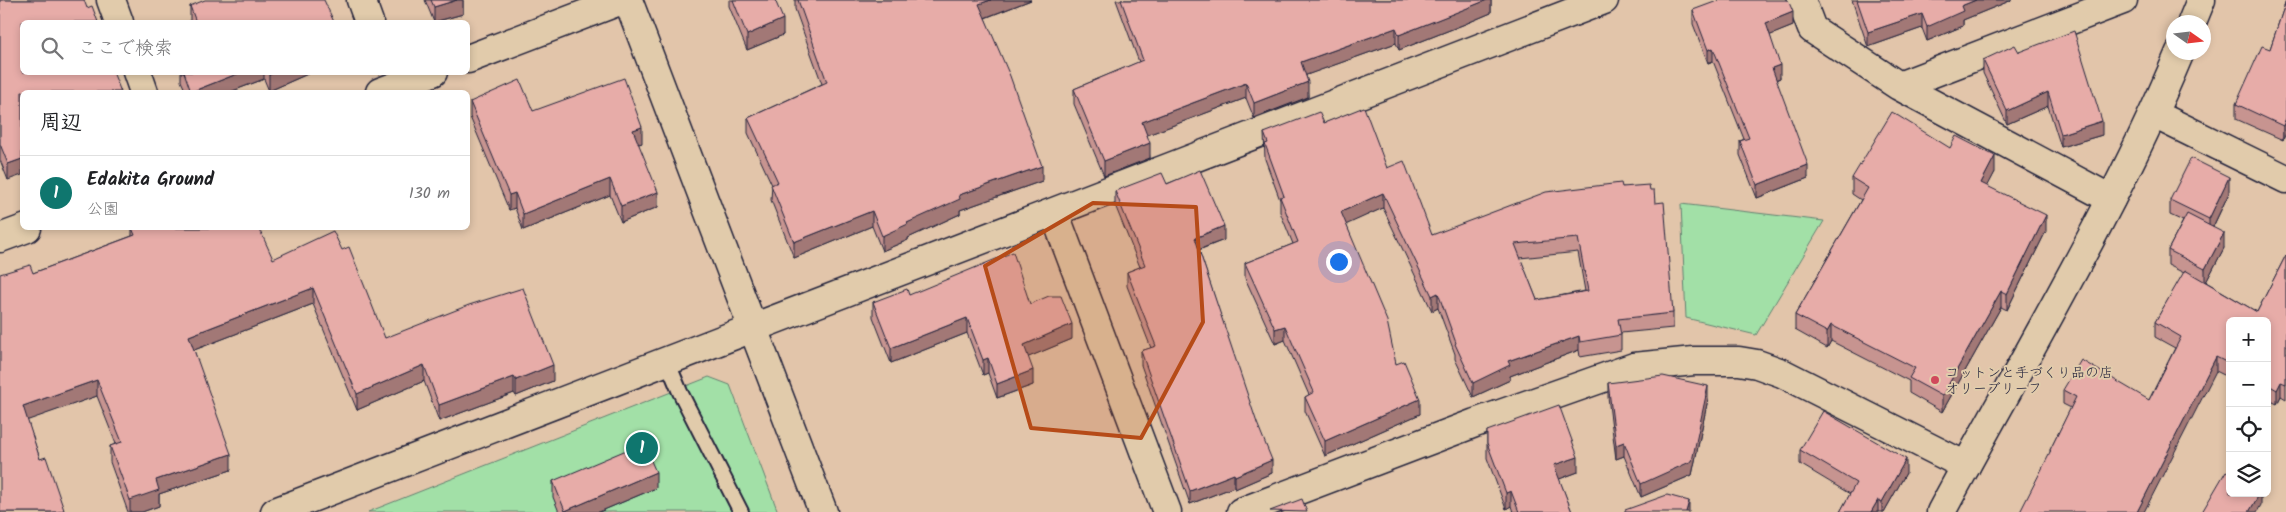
<!DOCTYPE html>
<html lang="ja">
<meta charset="utf-8">
<style>
body{margin:0;font-family:Kalam,"Klee One",sans-serif;background:#f2f2f2;color:#202124}
.controls{position:absolute;right:15px;bottom:15px;display:grid;overflow:hidden;border-radius:8px;box-shadow:0 2px 8px #0003}
.controls button{width:45px;height:45px;display:grid;place-items:center;padding:0;border:0;border-bottom:1px solid #e0e0e0;background:#fff;color:#202124;font:25px sans-serif}
.compass{position:absolute;left:2166px;top:15px;width:45px;height:45px;border-radius:50%;background:#fff;box-shadow:0 2px 8px #0003;rotate:104deg}
.you{position:absolute;left:1338px;top:261px;width:18px;height:18px;margin:-12px;border:4px solid #fff;border-radius:50%;background:#1a73e8;box-shadow:0 0 0 8px #1a73e833}
.badge{display:grid;place-items:center;width:32px;height:32px;border-radius:50%;background:#0f766e;color:#fff;font-size:16px;font-weight:700}
.pin{position:absolute;translate:-50% -50%;border:2px solid #fff;box-shadow:0 1px 5px #0006}
.list{margin:0;padding:0;list-style:none}
h2{display:flex;justify-content:space-between;align-items:center;height:65px;margin:0;padding:0 20px;font-size:21px}
h2 small{font-size:16px;font-weight:400;color:#757577}
.list li{display:grid;grid-template-columns:32px 1fr auto;gap:15px;align-items:center;box-sizing:border-box;height:75px;padding:0 20px;border-top:1px solid #e0e0e0}
.list b{display:block;font-size:19px;white-space:nowrap}
.list p{margin:0;font-size:16px;white-space:nowrap;color:#757577}
.list em{font-size:16px;font-style:normal;color:#757577}
.icon{flex:none;width:28px;height:28px;fill:none;stroke:currentColor;stroke-width:2;stroke-linecap:round;stroke-linejoin:round}
.map{position:relative;flex:none;width:2286px;height:512px;overflow:hidden}
.search{position:absolute;background:#fff;box-shadow:0 2px 8px #0003;left:20px;top:20px;width:450px;height:55px;display:flex;align-items:center;gap:12px;box-sizing:border-box;padding:0 18px;border-radius:8px;color:#757577;font-size:19px}
.panel{position:absolute;background:#fff;box-shadow:0 2px 8px #0003;left:20px;top:90px;width:450px;height:140px;border-radius:8px}
.map>svg:first-child{display:block}
.green{fill:#a2e0a7;stroke:#628171}
.lines{fill:none;stroke-linecap:round;stroke-linejoin:round}
.service-casing{stroke:#22223b;stroke-width:18}
.minor-casing{stroke:#22223b;stroke-width:31}
.tertiary-casing{stroke:#22223b;stroke-width:31}
.service{stroke:#e1cbab;stroke-width:14}
.minor{stroke:#e1cbab;stroke-width:28}
.tertiary{stroke:#e1cbab;stroke-width:28}
.wall{fill:#c79490;stroke:#22223b;fill-rule:evenodd}
.shaded-wall{fill:#a27876;stroke:#22223b}
.building{fill:#e7aca8;stroke:#22223b;fill-rule:evenodd}
.marked{fill:#b64b18;fill-opacity:0.2;stroke:#b64b18;stroke-width:4;stroke-linejoin:round}
.poi-dot{fill:#d1495b;stroke:#e1cbab;stroke-width:2}
.labels{text-anchor:middle;stroke-width:4;stroke-linejoin:round;paint-order:stroke}
.poi-label{font-size:14px;fill:#22223b;stroke:#e1cbab;text-anchor:start}
</style>
<div class="map">
<svg width="2286" height="512" viewBox="0 0 2286 512">
<rect width="100%" height="100%" fill="#e2c5aa"/>
<filter id="ink" filterUnits="userSpaceOnUse"><feTurbulence type="fractalNoise" baseFrequency=".02" numOctaves="2"/><feDisplacementMap in="SourceGraphic" scale="10" xChannelSelector="R" yChannelSelector="G"/><feConvolveMatrix kernelMatrix="1 2 1 2 8 2 1 2 1" color-interpolation-filters="sRGB"/></filter>
<g filter="url(#ink)">
<path class="green" d="M 1681,204 L 1824,221 L 1756,335 L 1686,318 Z
M 709,377 L 730,385 L 778,512 L 368,512 Z"/>
<g class="lines">
<g class="service-casing">
<path id="service" d="M 667,361 L 680,392 L 741,512"/>
</g>
<g class="minor-casing">
<path id="minor" d="M 111,0 L 119,22
M 361,0 L 369,22
M 1801,0 L 1812,29 L 1899,86 L 2111,199
M 137,72 L 144,92
M 1899,86 L 2123,0
M 2154,114 L 2286,179
M 1054,212 L 1167,512
M 275,512 L 1604,0
M 1241,512 L 1475,423 L 1634,367 L 1694,361 L 1739,361 L 1757,364 L 1782,373 L 1966,466"/>
</g>
<g class="tertiary-casing">
<path id="tertiary" d="M 628,0 L 823,512
M 2192,22 L 2201,0
M 468,59 L 622,0
M 380,92 L 433,72
M 0,238 L 27,228
M 1941,512 C 2022,361 2114,210 2180,52"/>
</g>
<use href="#service" class="service"/>
<use href="#minor" class="minor"/>
<use href="#tertiary" class="tertiary"/>
</g>
<path class="wall" d="M 0,0 L 84,0 L 8,180 L 0,160 Z
M 425,0 L 463,0 L 463,14 L 434,22 Z
M 729,0 L 775,0 L 783,35 L 747,50 L 729,6 Z
M 795,0 L 1031,0 L 985,18 L 1042,181 L 960,210 L 960,214 L 908,238 L 908,240 L 882,251 L 872,226 L 794,258 L 771,200 L 772,185 L 748,133 L 748,118 L 822,84 L 795,9 Z
M 1116,0 L 1491,0 L 1491,13 L 1465,24 L 1399,50 L 1396,43 L 1306,75 L 1308,97 L 1254,118 L 1246,98 L 1147,135 L 1150,158 L 1104,176 L 1074,104 L 1074,89 L 1139,62 Z
M 1852,0 L 2012,0 L 1963,20 L 1963,26 L 1927,41 L 1922,28 L 1868,47 Z
M 2286,1 L 2283,140 L 2236,119 L 2236,104 L 2270,49 Z
M 190,6 L 334,22 L 190,22 Z
M 1693,10 L 1793,26 L 1770,35 L 1780,78 L 1776,80 L 1808,178 L 1757,198 L 1740,155 L 1740,141 L 1744,139 L 1713,61 L 1708,63 L 1693,24 Z
M 2019,52 L 2102,135 L 2061,147 L 2048,106 L 2007,124 L 1983,73 L 1983,60 Z
M 181,72 L 312,72 L 269,91 L 264,79 L 230,92 L 186,92 L 181,81 Z
M 470,102 L 533,111 L 642,143 L 638,144 L 658,207 L 621,222 L 610,195 L 523,230 L 515,208 L 509,210 L 470,117 Z
M 1324,123 L 1387,168 L 1432,235 L 1622,187 L 1650,190 L 1655,203 L 1673,313 L 1673,328 L 1621,333 L 1621,350 L 1580,357 L 1579,350 L 1510,376 L 1510,380 L 1473,397 L 1455,359 L 1455,354 L 1438,308 L 1432,311 L 1383,208 L 1346,224 L 1396,364 L 1420,414 L 1325,456 L 1305,411 L 1305,397 L 1309,395 L 1285,340 L 1275,344 L 1245,278 L 1245,263 L 1293,244 L 1280,212 L 1280,200 L 1265,159 L 1264,133 ZM 1578,252 L 1585,291 L 1537,300 L 1520,258 Z
M 1950,148 L 1995,172 L 1987,186 L 2046,231 L 2007,310 L 2001,307 L 1942,412 L 1909,393 L 1909,381 L 1831,341 L 1827,348 L 1795,330 L 1795,315 L 1861,200 L 1852,194 L 1852,178 Z
M 1167,184 L 1224,240 L 1199,250 L 1272,473 L 1235,489 L 1234,487 L 1190,504 L 1141,365 L 1141,351 L 1151,348 L 1127,286 L 1127,272 L 1140,267 L 1115,205 L 1115,191 Z
M 2229,193 L 2213,227 L 2224,248 L 2206,282 L 2257,312 L 2286,255 L 2286,399 L 2281,396 L 2277,404 L 2267,399 L 2267,321 L 2230,321 L 2230,378 L 2216,371 L 2050,454 L 2050,450 L 2071,408 L 2063,404 L 2063,390 L 2149,400 L 2175,348 L 2155,337 L 2155,322 L 2184,273 L 2168,265 L 2168,250 L 2183,221 L 2170,215 L 2170,200 Z
M 132,228 L 273,259 L 385,338 L 553,381 L 516,396 L 514,393 L 439,421 L 424,381 L 357,410 L 313,304 L 194,350 L 231,470 L 159,494 L 159,506 L 142,512 L 128,512 L 110,462 L 110,446 L 116,444 L 97,396 L 27,420 L 40,459 L 64,512 L 0,512 L 33,273 L 132,236 Z
M 909,295 L 1030,304 L 1072,339 L 1028,357 L 1033,385 L 997,398 L 988,373 L 983,375 L 967,333 L 891,363 L 873,317 L 873,302 Z
M 1608,383 L 1708,399 L 1692,475 L 1641,497 L 1624,456 L 1616,459 L 1608,397 Z
M 1487,431 L 1578,472 L 1559,479 L 1572,512 L 1513,512 L 1511,506 L 1506,509 L 1487,458 Z
M 1800,450 L 1906,473 L 1884,512 L 1840,512 L 1850,494 L 1800,464 Z
M 553,481 L 656,488 L 599,512 L 559,512 L 553,497 Z"/>
<path class="shaded-wall" d="M 457,0 L 463,0 L 463,14 L 434,22 L 434,7 Z
M 991,0 L 1031,0 L 979,20 L 979,4 Z
M 1487,0 L 1491,0 L 1491,13 L 1465,24 L 1399,50 L 1399,35 Z
M 1976,0 L 2012,0 L 1963,20 L 1963,26 L 1927,41 L 1927,27 L 1961,6 Z
M 1793,12 L 1793,26 L 1766,37 L 1766,23 Z
M 1922,14 L 1922,28 L 1868,47 L 1868,32 Z
M 783,19 L 783,35 L 747,50 L 747,35 Z
M 1396,28 L 1396,43 L 1301,77 L 1301,62 Z
M 1713,48 L 1713,61 L 1708,63 L 1708,50 Z
M 1780,65 L 1780,78 L 1772,81 L 1772,68 Z
M 242,72 L 264,72 L 264,79 L 230,92 L 191,92 Z
M 275,72 L 312,72 L 269,91 L 269,75 Z
M 1308,82 L 1308,97 L 1254,118 L 1254,103 Z
M 1246,83 L 1246,98 L 1142,137 L 1142,122 Z
M 2048,92 L 2048,106 L 2007,124 L 2007,111 Z
M 2286,118 L 2286,133 L 2283,140 L 2283,126 Z
M 2102,121 L 2102,135 L 2061,147 L 2061,134 Z
M 642,127 L 642,143 L 633,146 L 633,130 Z
M 1150,143 L 1150,158 L 1104,176 L 1104,161 Z
M 1995,156 L 1995,172 L 1981,199 L 1981,183 Z
M 22,159 L 22,175 L 8,180 L 8,164 Z
M 1808,165 L 1808,178 L 1757,198 L 1757,185 Z
M 1042,166 L 1042,181 L 960,210 L 960,214 L 908,238 L 908,240 L 882,251 L 882,236 L 907,223 L 959,195 Z
M 2229,177 L 2229,193 L 2209,235 L 2209,219 Z
M 610,179 L 610,195 L 523,230 L 523,214 Z
M 658,192 L 658,207 L 621,222 L 621,206 Z
M 515,193 L 515,208 L 509,210 L 509,195 Z
M 1383,193 L 1383,208 L 1341,227 L 1341,212 Z
M 872,211 L 872,226 L 794,258 L 794,242 Z
M 2046,215 L 2046,231 L 2007,310 L 2007,294 Z
M 1224,226 L 1224,240 L 1195,251 L 1195,238 Z
M 2224,233 L 2224,248 L 2205,284 L 2205,269 Z
M 313,288 L 313,304 L 189,352 L 189,336 Z
M 2001,291 L 2001,307 L 1942,412 L 1942,396 Z
M 1438,293 L 1438,308 L 1432,311 L 1432,296 Z
M 967,318 L 967,333 L 891,363 L 891,348 Z
M 1072,324 L 1072,339 L 1024,359 L 1024,345 Z
M 1831,325 L 1831,341 L 1827,348 L 1827,332 Z
M 1285,326 L 1285,340 L 1275,344 L 1275,329 Z
M 1579,336 L 1579,350 L 1510,376 L 1510,380 L 1473,397 L 1473,383 L 1508,361 Z
M 2216,357 L 2216,371 L 2144,512 L 2137,512 Z
M 988,358 L 988,373 L 983,375 L 983,360 Z
M 424,365 L 424,381 L 357,410 L 357,394 Z
M 553,365 L 553,381 L 516,396 L 516,380 Z
M 1033,370 L 1033,385 L 997,398 L 997,384 Z
M 514,377 L 514,393 L 439,421 L 439,405 Z
M 97,380 L 97,396 L 23,422 L 23,406 Z
M 2281,382 L 2281,396 L 2277,404 L 2277,390 Z
M 1708,386 L 1708,399 L 1692,475 L 1641,497 L 1641,484 Z
M 1420,399 L 1420,414 L 1325,456 L 1325,441 Z
M 1624,442 L 1624,456 L 1616,459 L 1616,445 Z
M 231,454 L 231,470 L 159,494 L 159,506 L 142,512 L 130,512 L 130,500 L 156,480 Z
M 1578,457 L 1578,472 L 1554,481 L 1554,465 Z
M 1906,459 L 1906,473 L 1884,512 L 1882,512 L 1882,502 Z
M 1272,460 L 1272,473 L 1235,489 L 1235,476 Z
M 656,472 L 656,488 L 599,512 L 565,512 L 565,511 Z
M 1234,474 L 1234,487 L 1190,504 L 1190,491 Z
M 1511,491 L 1511,506 L 1506,509 L 1506,493 Z
M 2260,493 L 2261,493 L 2261,505 L 2257,512 L 2249,512 Z
M 1878,500 L 1878,512 L 1871,512 Z
M 1689,501 L 1689,512 L 1686,512 Z"/>
<path class="building" d="M 0,0 L 84,0 L 87,8 L 92,6 L 98,22 L 22,22 L 22,72 L 113,72 L 121,92 L 22,92 L 22,159 L 8,164 L 0,144 Z
M 205,0 L 324,0 L 334,22 L 196,22 L 190,6 Z
M 431,0 L 457,0 L 434,7 Z
M 733,0 L 775,0 L 783,19 L 747,35 Z
M 798,0 L 991,0 L 979,4 L 1010,76 L 1042,166 L 959,195 L 960,199 L 907,223 L 908,224 L 882,236 L 872,211 L 794,242 L 771,185 L 778,182 L 748,118 L 827,82 Z
M 1121,0 L 1487,0 L 1465,9 L 1399,35 L 1396,28 L 1301,62 L 1308,82 L 1254,103 L 1246,83 L 1142,122 L 1150,143 L 1104,161 L 1074,89 L 1143,60 Z
M 1720,0 L 1788,0 L 1793,12 L 1766,23 L 1780,65 L 1772,68 L 1808,165 L 1757,185 L 1740,141 L 1749,138 L 1713,48 L 1708,50 L 1693,10 Z
M 1857,0 L 1976,0 L 1961,6 L 1963,11 L 1927,27 L 1922,14 L 1868,32 Z
M 2286,1 L 2286,118 L 2283,126 L 2236,104 L 2262,46 L 2270,49 Z
M 2074,31 L 2102,121 L 2061,134 L 2048,92 L 2007,111 L 1983,60 L 2015,45 L 2019,52 Z
M 184,72 L 242,72 L 191,92 Z
M 268,72 L 275,72 L 269,75 Z
M 624,78 L 642,127 L 633,130 L 658,192 L 621,206 L 610,179 L 523,214 L 515,193 L 509,195 L 470,102 L 520,80 L 533,111 Z
M 1364,107 L 1387,168 L 1404,161 L 1432,235 L 1546,192 L 1621,183 L 1622,187 L 1649,185 L 1650,190 L 1654,190 L 1655,203 L 1664,202 L 1673,313 L 1618,319 L 1621,335 L 1580,342 L 1579,336 L 1508,361 L 1510,365 L 1473,383 L 1455,344 L 1456,343 L 1438,293 L 1432,296 L 1383,193 L 1341,212 L 1387,321 L 1396,364 L 1404,361 L 1420,399 L 1325,441 L 1305,397 L 1314,392 L 1285,326 L 1275,329 L 1245,263 L 1298,242 L 1280,197 L 1284,196 L 1265,144 L 1268,143 L 1264,133 L 1319,112 L 1324,123 ZM 1578,238 L 1588,291 L 1537,300 L 1515,244 Z
M 1892,112 L 1950,148 L 1956,136 L 1995,156 L 1981,183 L 2046,215 L 2007,294 L 2001,291 L 1942,396 L 1909,378 L 1915,368 L 1831,325 L 1827,332 L 1795,315 L 1868,188 L 1852,178 Z
M 2191,158 L 2229,177 L 2209,219 L 2170,200 Z
M 1200,170 L 1224,226 L 1195,238 L 1257,423 L 1272,460 L 1235,476 L 1234,474 L 1190,491 L 1141,351 L 1156,346 L 1127,272 L 1145,265 L 1115,191 L 1162,173 L 1167,184 Z
M 2187,214 L 2224,233 L 2205,269 L 2168,250 Z
M 132,228 L 259,228 L 273,259 L 333,231 L 342,250 L 349,247 L 385,338 L 469,305 L 523,288 L 553,365 L 516,380 L 514,377 L 439,405 L 424,365 L 357,394 L 313,288 L 189,336 L 231,454 L 156,480 L 159,490 L 130,500 L 110,446 L 122,442 L 97,380 L 23,406 L 40,459 L 46,457 L 64,510 L 58,512 L 0,512 L 0,274 L 30,265 L 33,273 L 135,235 Z
M 1013,252 L 1030,304 L 1049,296 L 1061,296 L 1072,324 L 1024,345 L 1033,370 L 997,384 L 988,358 L 983,360 L 967,318 L 891,348 L 873,302 L 907,289 L 909,295 Z
M 2286,255 L 2286,384 L 2281,382 L 2277,390 L 2267,384 L 2267,321 L 2230,321 L 2230,364 L 2216,357 L 2137,512 L 2020,512 L 2051,451 L 2050,450 L 2076,397 L 2063,390 L 2081,360 L 2149,400 L 2181,337 L 2155,322 L 2185,270 L 2257,312 Z
M 1663,376 L 1708,386 L 1692,461 L 1641,484 L 1624,442 L 1616,445 L 1608,383 Z
M 1559,405 L 1578,457 L 1554,465 L 1572,512 L 1519,512 L 1511,491 L 1506,493 L 1487,443 L 1487,431 Z
M 1823,411 L 1906,459 L 1882,502 L 1878,500 L 1871,512 L 1840,512 L 1856,483 L 1800,450 Z
M 643,443 L 656,472 L 565,511 L 553,481 Z
M 2226,471 L 2230,473 L 2230,493 L 2260,493 L 2249,512 L 2202,512 Z
M 1667,495 L 1689,501 L 1686,512 L 1625,512 L 1625,510 Z
M 1302,499 L 1307,512 L 1270,511 Z"/>
</g>
<path class="marked" d="M 1093,203 L 1196,207 L 1203,322 L 1141,438 L 1031,428 L 985,266 Z"/>
<circle class="poi-dot" cx="1935" cy="380" r="5"/>
<g class="labels">
<g class="poi-label">
<text x="1945" y="377">コットンと手づくり品の店<tspan x="1945" dy="16">オリーブリーフ</tspan></text>
</g>
</g>
</svg>
<div class="controls">
<button>+</button>
<button>−</button>
<button><svg class="icon" aria-label="locate" viewBox="0 0 24 24"><circle cx="12" cy="12" r="6"/><path d="M12 2v4M12 18v4M2 12h4M18 12h4"/></svg></button>
<button><svg class="icon" aria-label="layers" viewBox="0 0 24 24"><path d="M12 4l9 5-9 5-9-5zM3 14l9 5 9-5"/></svg></button>
</div>
<svg class="compass" viewBox="-18 -18 36 36"><path d="M0-13l5 13h-10z" fill="#e53935"/><path d="M0 13l5-13h-10z" fill="#757577"/></svg>
<div class="you"></div>
<div class="pin badge" style="left:642px;top:448px">1</div>
<div class="search"><svg class="icon" aria-label="search" viewBox="0 0 24 24"><circle cx="10" cy="10" r="6"/><path d="M15 15l6 6"/></svg>ここで検索</div>
<section class="panel">
<h2>周辺<small></small></h2>
<ul class="list">
<li><span class="badge">1</span><div><b>Edakita Ground</b><p>公園</p></div><em>130 m</em></li>
</ul>
</section>
</div>
